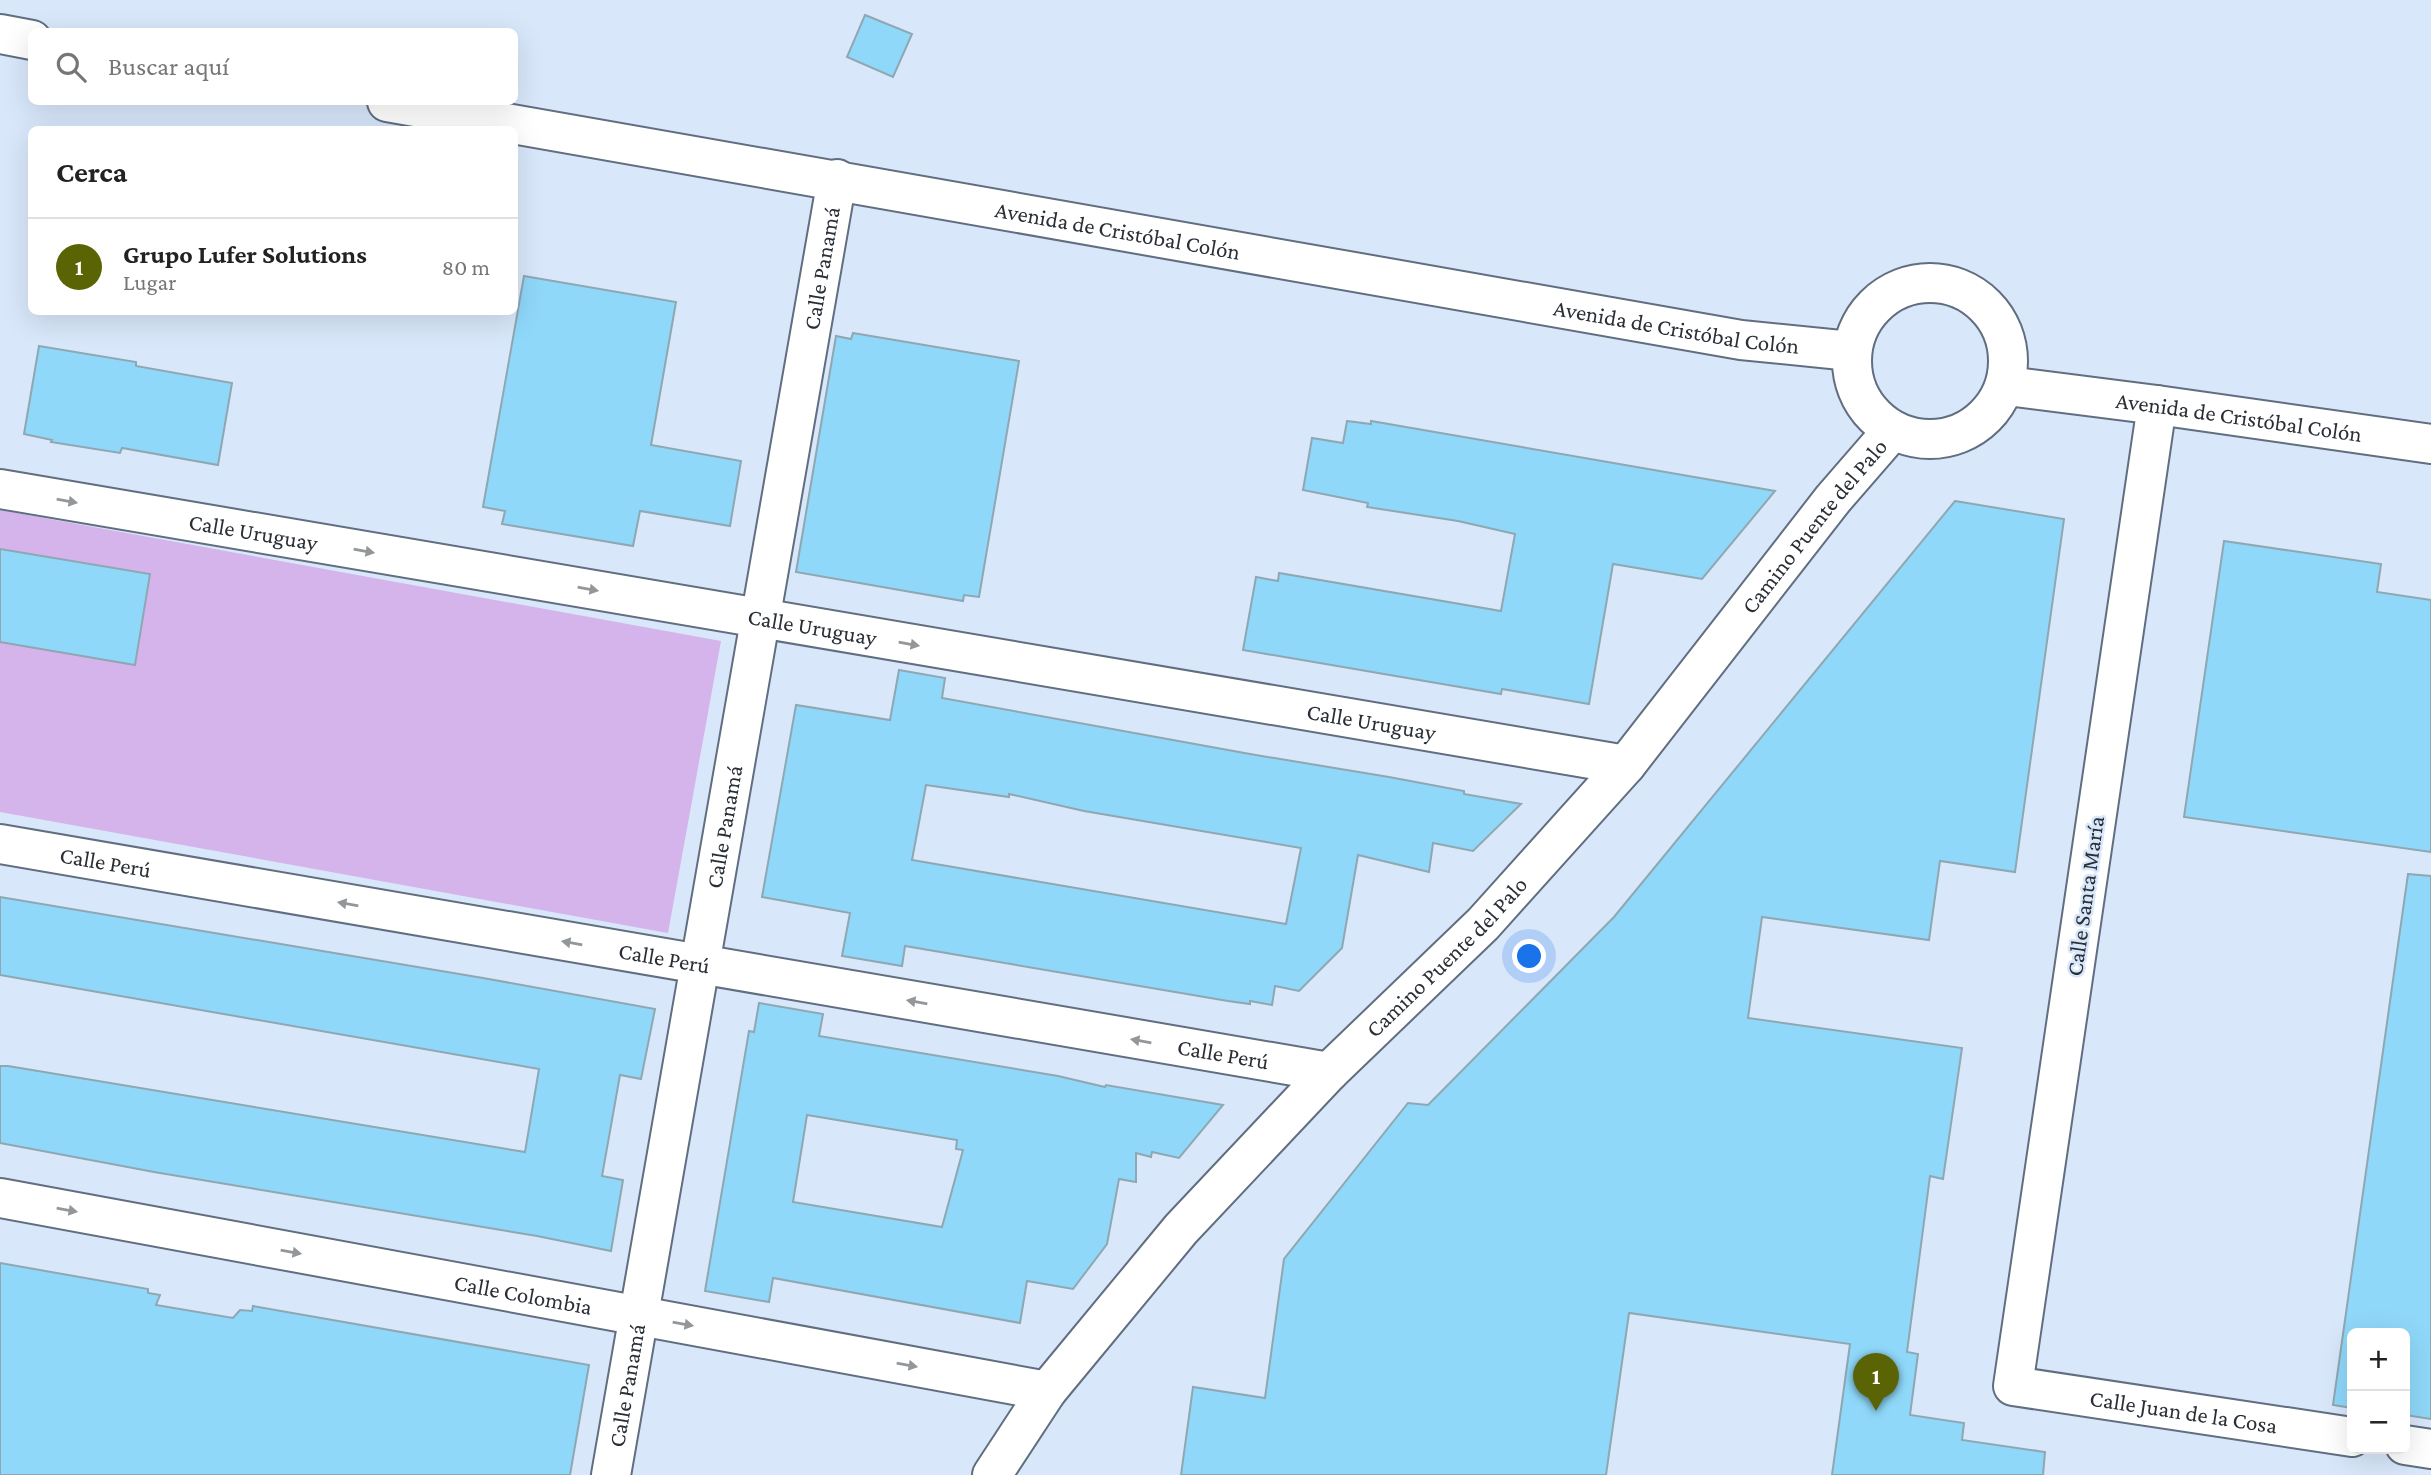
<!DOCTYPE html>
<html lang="es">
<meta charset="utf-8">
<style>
body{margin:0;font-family:"Crimson Pro",serif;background:#f6f6f6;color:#222}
.controls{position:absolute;right:21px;bottom:21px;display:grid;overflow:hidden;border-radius:10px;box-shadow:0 7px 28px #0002}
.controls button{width:63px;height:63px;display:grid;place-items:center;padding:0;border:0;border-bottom:2px solid #e0e0e0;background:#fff;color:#222;font:35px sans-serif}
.you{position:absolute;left:1530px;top:957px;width:24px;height:24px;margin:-18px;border:5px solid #fff;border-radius:50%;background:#1a73e8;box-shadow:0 0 0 10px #1a73e833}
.badge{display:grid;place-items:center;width:46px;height:46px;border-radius:50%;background:#5a6404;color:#fff;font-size:23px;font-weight:700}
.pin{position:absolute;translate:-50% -58px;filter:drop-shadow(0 2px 4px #0008)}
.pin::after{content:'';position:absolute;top:37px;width:24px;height:21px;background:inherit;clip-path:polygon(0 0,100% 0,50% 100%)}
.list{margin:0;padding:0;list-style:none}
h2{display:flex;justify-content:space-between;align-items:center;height:91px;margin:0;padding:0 28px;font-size:30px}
h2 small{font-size:23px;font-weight:400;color:#767676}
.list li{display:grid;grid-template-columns:46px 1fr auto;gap:21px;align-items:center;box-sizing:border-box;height:98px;padding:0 28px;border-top:2px solid #e0e0e0}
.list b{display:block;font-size:26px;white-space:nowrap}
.list p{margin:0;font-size:23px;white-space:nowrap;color:#767676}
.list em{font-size:23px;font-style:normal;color:#767676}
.icon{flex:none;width:38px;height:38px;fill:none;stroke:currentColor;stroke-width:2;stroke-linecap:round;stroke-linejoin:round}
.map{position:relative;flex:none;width:2431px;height:1475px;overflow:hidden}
.search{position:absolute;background:#fff;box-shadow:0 7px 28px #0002;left:28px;top:28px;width:490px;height:77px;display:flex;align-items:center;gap:18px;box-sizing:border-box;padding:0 24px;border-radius:10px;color:#767676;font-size:26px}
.panel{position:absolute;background:#fff;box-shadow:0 7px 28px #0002;left:28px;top:126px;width:490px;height:189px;border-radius:10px}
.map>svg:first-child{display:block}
.green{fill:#d5b4eb}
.building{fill:#8fd8f9;stroke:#8fa7b2;stroke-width:2;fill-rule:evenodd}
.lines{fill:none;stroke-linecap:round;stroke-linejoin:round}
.street-casing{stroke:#616e7f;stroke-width:42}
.secondary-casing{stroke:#616e7f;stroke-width:42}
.street{stroke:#fff;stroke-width:38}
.secondary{stroke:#fff;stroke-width:38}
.oneway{fill:#94979a}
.labels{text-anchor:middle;stroke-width:5;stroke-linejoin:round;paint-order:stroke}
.street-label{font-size:23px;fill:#2a2f36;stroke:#d8e7fa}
</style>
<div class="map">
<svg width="2431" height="1475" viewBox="0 0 2431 1475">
<rect width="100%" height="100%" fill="#d8e7fa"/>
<path class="green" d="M 0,510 L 721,641 L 668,933 L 0,812 Z"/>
<path class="building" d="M 865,15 L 912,34 L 893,77 L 847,57 Z
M 524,276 L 676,302 L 651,445 L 741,461 L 730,526 L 640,511 L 633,546 L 502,524 L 505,511 L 483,507 Z
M 853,333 L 1019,361 L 979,597 L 964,595 L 963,601 L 796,572 L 836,336 L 851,339 Z
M 39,346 L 136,362 L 136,366 L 232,383 L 218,465 L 122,448 L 120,453 L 51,442 L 52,440 L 24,434 Z
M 1347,421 L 1371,424 L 1371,421 L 1775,491 L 1702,579 L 1613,564 L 1589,704 L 1502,689 L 1501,694 L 1243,650 L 1256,577 L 1278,581 L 1279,573 L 1501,611 L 1515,534 L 1458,521 L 1367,507 L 1368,503 L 1303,490 L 1312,438 L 1343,443 Z
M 1955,501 L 2064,519 L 2015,872 L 1940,861 L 1929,940 L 1762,917 L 1748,1018 L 1962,1048 L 1943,1179 L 1930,1176 L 1907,1352 L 1918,1354 L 1910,1415 L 1964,1423 L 1962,1440 L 2045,1452 L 2043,1475 L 1832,1475 L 1850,1344 L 1629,1313 L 1606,1475 L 1181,1475 L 1193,1387 L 1265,1398 L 1284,1259 L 1408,1103 L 1428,1105 L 1614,917 Z
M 2224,541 L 2381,564 L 2377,592 L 2431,600 L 2431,852 L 2184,817 Z
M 0,549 L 150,574 L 135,665 L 0,642 Z
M 899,670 L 945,678 L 942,698 L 1250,754 L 1389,777 L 1464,791 L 1464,794 L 1521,804 L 1473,851 L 1433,843 L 1429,872 L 1358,855 L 1342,948 L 1299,991 L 1275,986 L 1272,1005 L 1250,1001 L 1250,1004 L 1228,1001 L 905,946 L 902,966 L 842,956 L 850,913 L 762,897 L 796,705 L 890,720 ZM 926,785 L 1009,797 L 1009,794 L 1084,811 L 1301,848 L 1286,924 L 912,860 Z
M 2408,874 L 2431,876 L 2431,1419 L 2405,1415 L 2405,1333 L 2352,1333 L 2352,1408 L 2333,1405 Z
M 0,897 L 483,978 L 655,1009 L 641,1079 L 620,1075 L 602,1176 L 623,1180 L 611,1251 L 537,1236 L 154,1172 L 0,1143 L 0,1066 L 8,1066 L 525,1152 L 539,1069 L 0,975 Z
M 759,1003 L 823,1014 L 819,1036 L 1058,1076 L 1105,1087 L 1106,1085 L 1223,1105 L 1179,1158 L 1152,1152 L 1151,1157 L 1136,1153 L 1136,1182 L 1119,1179 L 1107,1244 L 1073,1289 L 1027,1281 L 1020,1323 L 773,1278 L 769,1302 L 705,1291 L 749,1031 L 754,1032 ZM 807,1115 L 957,1140 L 956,1149 L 963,1150 L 942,1227 L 793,1202 Z
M 0,1263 L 148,1289 L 148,1293 L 160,1295 L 156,1305 L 233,1318 L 240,1310 L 252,1311 L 253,1306 L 589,1365 L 570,1475 L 0,1475 Z"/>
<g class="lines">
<g class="street-casing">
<g id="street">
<path id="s1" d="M 2157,405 L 2013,1386 L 2352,1437"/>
<path id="s2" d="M 0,489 L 1626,765"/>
<path id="s3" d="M 0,844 L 1329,1072"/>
<path id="s4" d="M 0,1198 L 1047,1391"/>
<path d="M 2405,1445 L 2431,1449"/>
<path id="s5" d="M 611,1475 L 837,179"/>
</g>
</g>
<g class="secondary-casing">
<g id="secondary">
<path d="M 0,34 L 32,40"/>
<path id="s6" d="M 387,102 L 1741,340 L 1851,351"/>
<circle cx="1930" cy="361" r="78"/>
<path id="s7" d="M 2007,386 L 2157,405 L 2431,444"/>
<path id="s8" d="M 992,1475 L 1047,1391 L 1181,1229 L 1329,1072 L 1483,924 L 1626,765 L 1833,499 L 1892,431"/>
</g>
</g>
<use href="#street" class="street"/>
<use href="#secondary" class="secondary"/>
</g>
<defs><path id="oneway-solid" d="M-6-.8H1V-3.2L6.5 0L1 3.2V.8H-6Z" transform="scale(1.75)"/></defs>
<g class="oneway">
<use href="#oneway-solid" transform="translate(67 501) rotate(10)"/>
<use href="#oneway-solid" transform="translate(364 551) rotate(10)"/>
<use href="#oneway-solid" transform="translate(588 589) rotate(10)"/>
<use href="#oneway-solid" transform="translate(909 644) rotate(10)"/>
<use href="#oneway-solid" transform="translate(348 904) rotate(-170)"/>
<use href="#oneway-solid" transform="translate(572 943) rotate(-170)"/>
<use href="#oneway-solid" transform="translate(917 1002) rotate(-170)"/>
<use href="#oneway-solid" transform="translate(1141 1041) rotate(-170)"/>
<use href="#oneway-solid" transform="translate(67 1210) rotate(10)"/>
<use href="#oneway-solid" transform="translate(291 1252) rotate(10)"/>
<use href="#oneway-solid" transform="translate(683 1324) rotate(10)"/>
<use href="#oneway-solid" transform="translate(907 1365) rotate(10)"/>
</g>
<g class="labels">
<g class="street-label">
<text dy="8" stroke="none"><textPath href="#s6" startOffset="742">Avenida de Cristóbal Colón</textPath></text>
<text dy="8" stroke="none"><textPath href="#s5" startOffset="1225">Calle Panamá</textPath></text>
<text dy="8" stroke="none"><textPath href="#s6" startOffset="1309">Avenida de Cristóbal Colón</textPath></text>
<text dy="8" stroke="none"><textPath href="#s7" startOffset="234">Avenida de Cristóbal Colón</textPath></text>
<text dy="8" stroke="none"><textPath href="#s8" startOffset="1258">Camino Puente del Palo</textPath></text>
<text dy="8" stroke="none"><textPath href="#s2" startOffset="257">Calle Uruguay</textPath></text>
<text dy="8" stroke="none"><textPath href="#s2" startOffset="824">Calle Uruguay</textPath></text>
<text dy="8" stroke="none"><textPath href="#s2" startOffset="1391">Calle Uruguay</textPath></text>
<text dy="8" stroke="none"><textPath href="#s5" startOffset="658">Calle Panamá</textPath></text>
<text dy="8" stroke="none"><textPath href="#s3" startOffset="107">Calle Perú</textPath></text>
<text transform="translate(2085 896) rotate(-82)" y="8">Calle Santa María</text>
<text dy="8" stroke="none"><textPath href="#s8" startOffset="691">Camino Puente del Palo</textPath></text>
<text dy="8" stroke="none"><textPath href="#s3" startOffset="674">Calle Perú</textPath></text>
<text dy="8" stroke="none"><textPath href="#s3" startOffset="1241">Calle Perú</textPath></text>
<text dy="8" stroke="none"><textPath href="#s4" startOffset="532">Calle Colombia</textPath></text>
<text dy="8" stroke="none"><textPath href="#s5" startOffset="91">Calle Panamá</textPath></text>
<text dy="8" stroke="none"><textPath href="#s1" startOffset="1164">Calle Juan de la Cosa</textPath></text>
</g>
</g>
</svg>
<div class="controls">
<button>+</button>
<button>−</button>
</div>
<div class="you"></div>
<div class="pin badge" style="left:1876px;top:1411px">1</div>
<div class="search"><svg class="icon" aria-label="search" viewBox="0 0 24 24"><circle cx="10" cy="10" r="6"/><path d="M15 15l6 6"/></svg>Buscar aquí</div>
<section class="panel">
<h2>Cerca<small></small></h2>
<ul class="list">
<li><span class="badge">1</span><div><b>Grupo Lufer Solutions</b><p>Lugar</p></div><em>80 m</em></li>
</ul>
</section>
</div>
